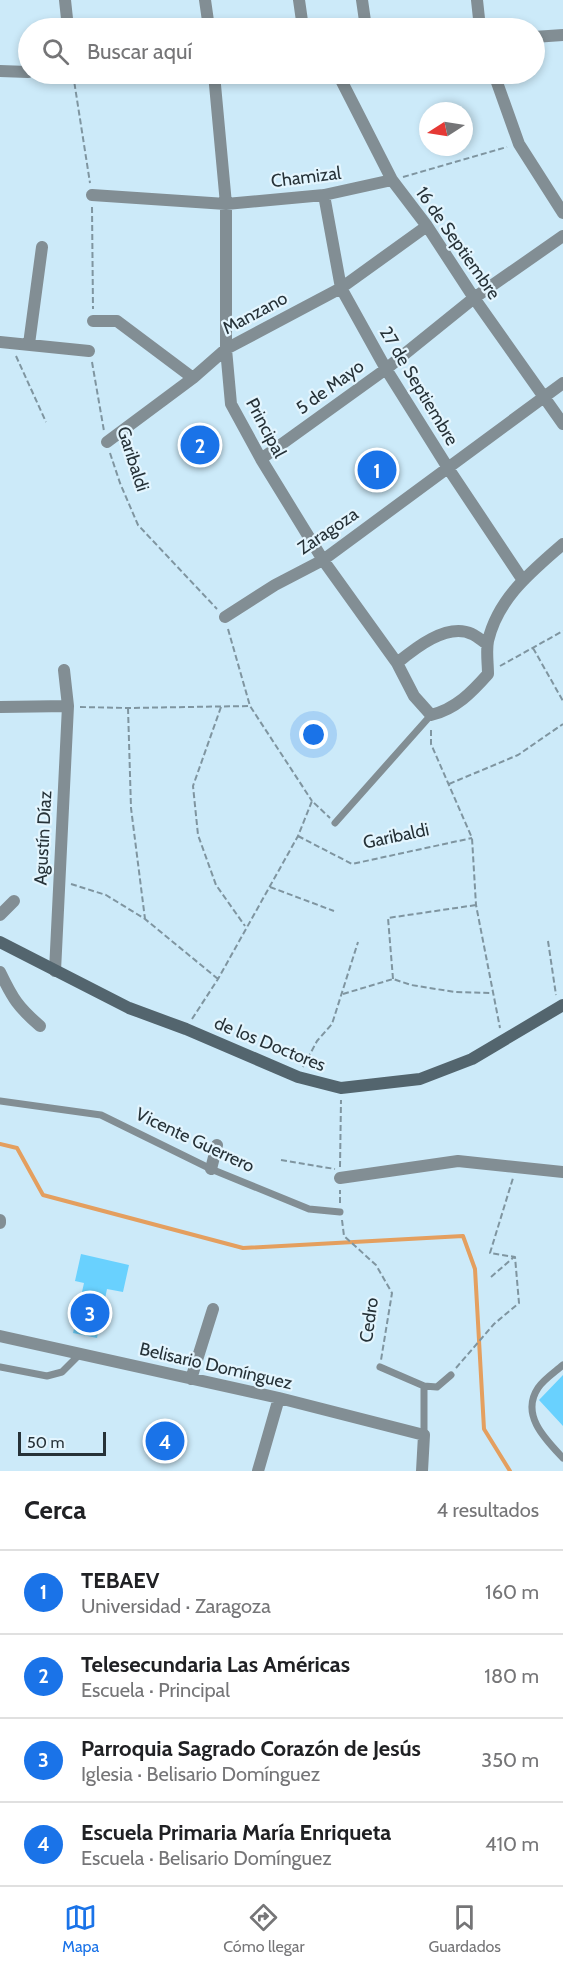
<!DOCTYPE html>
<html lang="es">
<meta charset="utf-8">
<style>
body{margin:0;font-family:Cabin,sans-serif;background:#f2f2f2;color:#202124}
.compass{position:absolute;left:419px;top:102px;width:54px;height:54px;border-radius:50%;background:#fff;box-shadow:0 3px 9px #0003;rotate:258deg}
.scale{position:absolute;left:18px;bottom:15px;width:88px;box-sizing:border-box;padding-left:6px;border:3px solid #263238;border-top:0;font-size:16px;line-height:21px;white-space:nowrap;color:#263238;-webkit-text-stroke:4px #e3f5fe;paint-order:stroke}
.you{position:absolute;left:314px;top:735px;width:21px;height:21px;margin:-15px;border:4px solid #fff;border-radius:50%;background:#1a73e8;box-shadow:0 0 0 9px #1a73e833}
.badge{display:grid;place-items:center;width:39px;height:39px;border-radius:50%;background:#1a73e8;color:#fff;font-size:20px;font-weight:700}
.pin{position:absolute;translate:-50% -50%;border:3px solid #fff;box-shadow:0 2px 6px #0006}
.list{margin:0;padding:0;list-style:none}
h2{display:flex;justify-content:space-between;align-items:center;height:78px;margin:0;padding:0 24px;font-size:26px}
h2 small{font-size:20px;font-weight:400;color:#757577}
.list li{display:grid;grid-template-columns:39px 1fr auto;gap:18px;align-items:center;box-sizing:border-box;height:84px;padding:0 24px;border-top:2px solid #e0e0e0}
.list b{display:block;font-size:22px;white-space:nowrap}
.list p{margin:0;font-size:20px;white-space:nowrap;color:#757577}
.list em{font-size:20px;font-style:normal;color:#757577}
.icon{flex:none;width:33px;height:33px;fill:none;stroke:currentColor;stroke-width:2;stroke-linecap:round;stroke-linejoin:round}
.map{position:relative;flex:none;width:563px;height:1471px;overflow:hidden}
.search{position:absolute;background:#fff;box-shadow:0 3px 9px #0003;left:18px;right:18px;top:18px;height:66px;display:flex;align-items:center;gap:15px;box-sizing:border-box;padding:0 21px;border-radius:33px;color:#757577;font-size:22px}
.sheet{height:414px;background:#fff}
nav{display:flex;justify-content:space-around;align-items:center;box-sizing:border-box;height:84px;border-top:2px solid #e0e0e0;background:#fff;font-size:16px;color:#757577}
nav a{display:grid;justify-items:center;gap:3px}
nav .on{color:#1a73e8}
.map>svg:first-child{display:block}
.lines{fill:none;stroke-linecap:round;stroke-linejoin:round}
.stream{stroke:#e49f5f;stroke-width:4}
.building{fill:#69d1fe}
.path{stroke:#7f95a0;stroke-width:2;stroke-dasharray:6 3;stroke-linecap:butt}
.lane{stroke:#828e94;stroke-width:7}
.street{stroke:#828e94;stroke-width:12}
.secondary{stroke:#53656e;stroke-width:12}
.labels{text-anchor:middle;stroke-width:4.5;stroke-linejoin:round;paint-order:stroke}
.street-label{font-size:18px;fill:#263238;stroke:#e3f5fe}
</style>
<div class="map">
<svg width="563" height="1471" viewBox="0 0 563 1471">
<rect width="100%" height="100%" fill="#cceaf9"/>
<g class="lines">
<path class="stream" d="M 0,1144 L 17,1148 L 43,1195 L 243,1248 L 463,1236 L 475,1269 L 484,1429 L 510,1471"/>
</g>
<path class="building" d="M 81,1254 L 129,1265 L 123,1292 L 107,1289 L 97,1338 L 73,1333 L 84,1283 L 75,1281 Z
M 563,1375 L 563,1426 L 539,1400 Z"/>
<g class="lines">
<path class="path" d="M 73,74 L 90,183
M 403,177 L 507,147
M 92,207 L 93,309
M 16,356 L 46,422
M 92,362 L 104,431
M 110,453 L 120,483 L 138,525 L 217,609
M 228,629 L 250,706 L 312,801
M 533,648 L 563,701
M 500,666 L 563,631
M 80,707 L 128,708 L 250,706
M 221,707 L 193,786 L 198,835 L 216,885 L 245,926
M 128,708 L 131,808 L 145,919
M 431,730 L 431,744 L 472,838 L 476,905 L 500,1028
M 449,784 L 518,755 L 563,724
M 298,836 L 352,864 L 472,838
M 71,884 L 106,895 L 145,919 L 218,979
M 270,887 L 334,911
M 548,941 L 556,995
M 393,979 L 388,918 L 476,905
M 343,994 L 393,979 L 411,985 L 455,992 L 494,993
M 192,1019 L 218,979 L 298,836 L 312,801 L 330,818
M 303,1067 L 317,1041 L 332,1024 L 358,942
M 281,1160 L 335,1169
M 340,1167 L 341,1100
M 340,1203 L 340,1190
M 342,1220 L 344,1236 L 376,1265 L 392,1293 L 381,1360
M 491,1277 L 514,1257
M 456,1368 L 494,1324 L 519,1303 L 515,1257 L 490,1253 L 513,1178"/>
<path class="lane" d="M 335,823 L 431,715
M 0,1101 L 101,1115 L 211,1169 L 309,1209 L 340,1212
M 563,1365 C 555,1372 544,1379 538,1388 C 520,1415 546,1440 563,1458
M 0,1367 L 47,1376 L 62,1372 L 80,1354
M 380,1367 L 424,1386 L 424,1435
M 424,1386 L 437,1387 L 451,1375"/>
<path class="street" d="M 65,0 L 68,28
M 205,0 L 209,28
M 299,0 L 303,28
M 362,0 L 366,28
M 477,0 L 480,28
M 534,37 L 563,35
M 0,71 L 28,72
M 110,74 L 259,78 L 304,74
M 214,74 L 226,204 L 226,349 L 231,404 L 261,459 L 323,560 L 397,663 L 414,696 L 431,715 C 456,709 472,692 488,674 C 488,664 486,651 488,641 C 498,598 531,572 563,544
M 338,74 L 392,180 L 427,226 L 474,298 L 563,424
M 494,74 L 519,144 L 563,213
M 92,195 L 226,204 L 324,195 L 392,180
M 324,195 L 341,288 L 386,369 L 448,468 L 522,579
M 93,321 L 117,321 L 193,378
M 0,342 L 89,351
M 29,344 L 42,247
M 107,442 L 193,378 L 226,349 L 341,288 L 427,226
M 261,459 L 386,369 L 474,298 L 563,236
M 225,617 L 275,585 L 323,560 L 563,383
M 397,663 C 414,649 447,622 472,634 C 477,636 482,641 487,644
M 0,707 L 68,706
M 0,915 L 14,901
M 55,971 L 68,706 L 64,670
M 0,972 C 13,999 18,1007 40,1026
M 211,1169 L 217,1145
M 340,1178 L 458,1161 L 563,1172
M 0,1220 L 0,1223
M 0,1336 L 279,1398 L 424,1435 L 422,1471
M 191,1379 L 213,1309
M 258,1471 L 279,1398"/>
<path class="secondary" d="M 0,942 L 129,1008 L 186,1029 L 298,1077 L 341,1088 L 420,1079 L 472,1059 L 563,1005"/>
</g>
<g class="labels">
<g class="street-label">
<text transform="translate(306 177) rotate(-7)" y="6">Chamizal</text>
<text transform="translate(458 243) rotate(55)" y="6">16 de Septiembre</text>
<text transform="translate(255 313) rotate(-28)" y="6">Manzano</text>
<text transform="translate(419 386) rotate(59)" y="6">27 de Septiembre</text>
<text transform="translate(330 387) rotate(-36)" y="6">5 de Mayo</text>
<text transform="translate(266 428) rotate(62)" y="6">Principal</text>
<text transform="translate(133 459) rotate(72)" y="6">Garibaldi</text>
<text transform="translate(328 531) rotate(-34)" y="6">Zaragoza</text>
<text transform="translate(396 836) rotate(-12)" y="6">Garibaldi</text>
<text transform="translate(43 838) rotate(-87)" y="6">Agustín Díaz</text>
<text transform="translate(270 1044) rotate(22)" y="6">de los Doctores</text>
<text transform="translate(195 1140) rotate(25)" y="6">Vicente Guerrero</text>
<text transform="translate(369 1320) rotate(-82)" y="6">Cedro</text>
<text transform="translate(216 1366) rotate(13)" y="6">Belisario Domínguez</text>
</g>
</g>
</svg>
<svg class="compass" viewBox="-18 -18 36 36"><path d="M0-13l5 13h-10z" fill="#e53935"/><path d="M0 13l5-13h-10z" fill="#757577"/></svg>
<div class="scale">50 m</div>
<div class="you"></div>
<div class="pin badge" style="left:377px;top:470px">1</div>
<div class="pin badge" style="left:200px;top:445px">2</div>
<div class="pin badge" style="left:90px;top:1313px">3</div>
<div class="pin badge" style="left:165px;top:1441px">4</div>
<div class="search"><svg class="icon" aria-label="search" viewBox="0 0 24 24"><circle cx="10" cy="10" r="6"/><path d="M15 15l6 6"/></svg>Buscar aquí</div>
</div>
<section class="sheet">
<h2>Cerca<small>4 resultados</small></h2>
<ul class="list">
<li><span class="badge">1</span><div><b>TEBAEV</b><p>Universidad · Zaragoza</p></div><em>160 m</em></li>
<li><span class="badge">2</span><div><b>Telesecundaria Las Américas</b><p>Escuela · Principal</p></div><em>180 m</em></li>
<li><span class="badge">3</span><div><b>Parroquia Sagrado Corazón de Jesús</b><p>Iglesia · Belisario Domínguez</p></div><em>350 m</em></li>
<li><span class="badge">4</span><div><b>Escuela Primaria María Enriqueta</b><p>Escuela · Belisario Domínguez</p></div><em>410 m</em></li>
</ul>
</section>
<nav>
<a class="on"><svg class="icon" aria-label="map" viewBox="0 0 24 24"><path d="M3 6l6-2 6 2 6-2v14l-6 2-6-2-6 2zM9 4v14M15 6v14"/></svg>Mapa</a>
<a><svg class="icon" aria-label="directions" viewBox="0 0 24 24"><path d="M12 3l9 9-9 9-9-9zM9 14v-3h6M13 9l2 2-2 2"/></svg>Cómo llegar</a>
<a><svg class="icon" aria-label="saved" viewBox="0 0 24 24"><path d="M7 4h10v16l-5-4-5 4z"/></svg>Guardados</a>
</nav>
